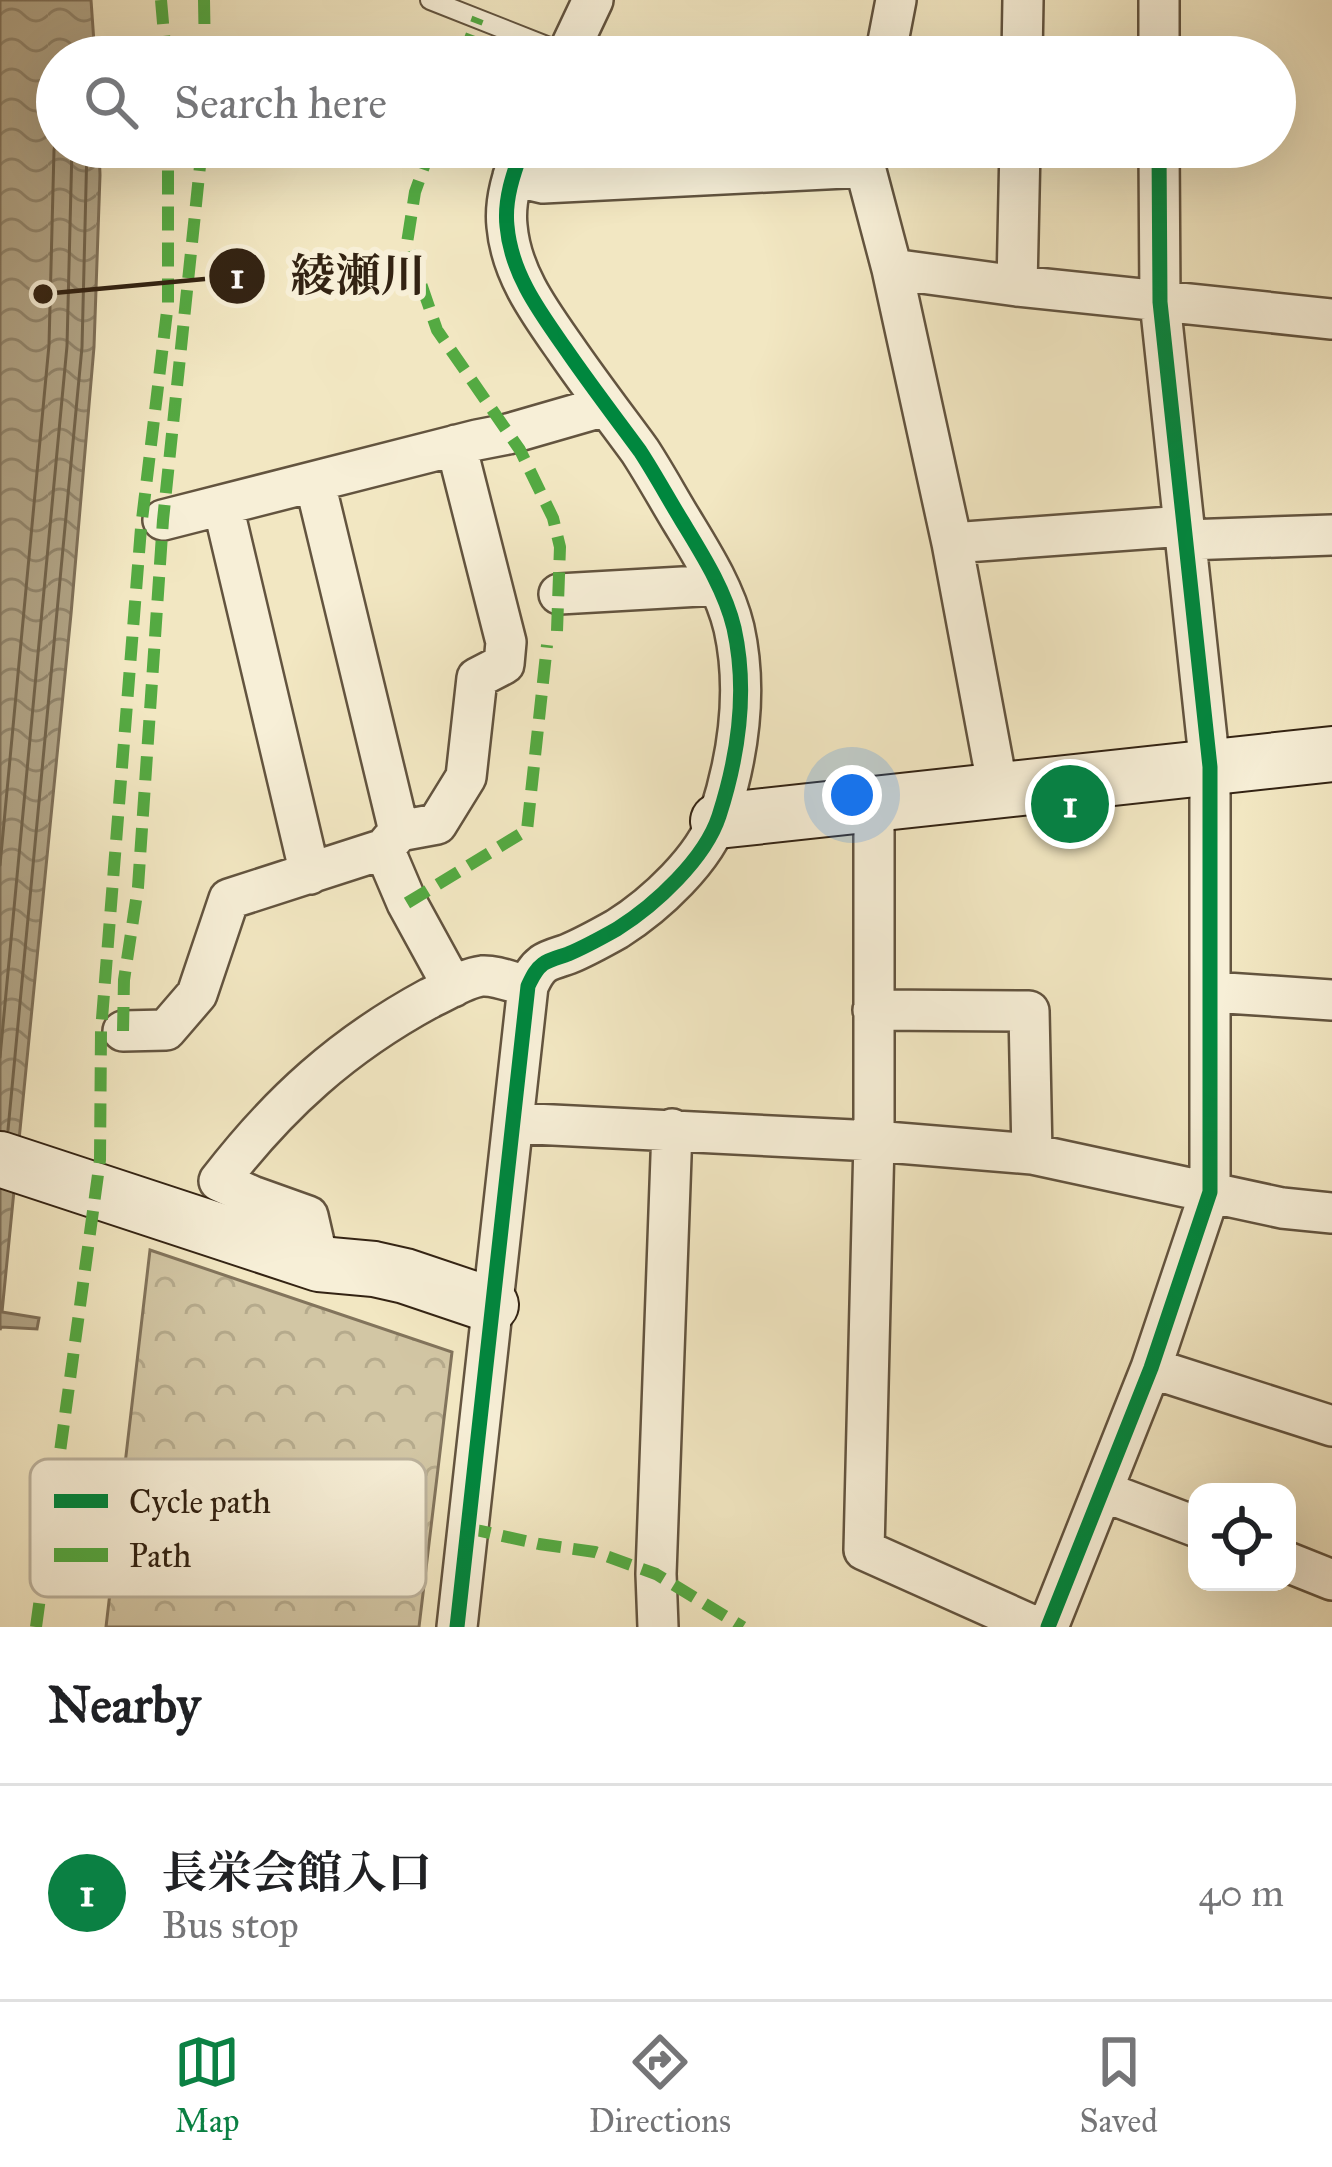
<!DOCTYPE html>
<meta charset="utf-8">
<style>
body{margin:0;font-family:"IM FELL Great Primer","Noto Serif JP",serif;background:#f2f2f2;color:#202124}
.controls{position:absolute;right:36px;bottom:36px;display:grid;overflow:hidden;border-radius:24px;box-shadow:0 12px 48px #0002}
.controls button{width:108px;height:108px;display:grid;place-items:center;padding:0;border:0;border-bottom:3px solid #e0e0e0;background:#fff;color:#202124;font:60px sans-serif}
.you{position:absolute;left:852px;top:795px;width:42px;height:42px;margin:-30px;border:9px solid #fff;border-radius:50%;background:#1a73e8;box-shadow:0 0 0 18px #1a73e833}
.badge{display:grid;place-items:center;width:78px;height:78px;border-radius:50%;background:#0b8043;color:#fff;font-size:39px;font-weight:700}
.pin{position:absolute;translate:-50% -50%;border:6px solid #fff;box-shadow:0 3px 12px #0006}
.list{margin:0;padding:0;list-style:none}
h2{display:flex;justify-content:space-between;align-items:center;height:156px;margin:0;padding:0 48px;font-size:51px}
h2 small{font-size:39px;font-weight:400;color:#757577}
.list li{display:grid;grid-template-columns:78px 1fr auto;gap:36px;align-items:center;box-sizing:border-box;height:216px;padding:0 48px;border-top:3px solid #e0e0e0}
.list b{display:block;font-size:45px;white-space:nowrap}
.list p{margin:0;font-size:39px;white-space:nowrap;color:#757577}
.list em{font-size:39px;font-style:normal;color:#757577}
.icon{flex:none;width:66px;height:66px;fill:none;stroke:currentColor;stroke-width:2;stroke-linecap:round;stroke-linejoin:round}
.map{position:relative;flex:none;width:1332px;height:1627px;overflow:hidden}
.search{position:absolute;background:#fff;box-shadow:0 12px 48px #0002;left:36px;right:36px;top:36px;height:132px;display:flex;align-items:center;gap:30px;box-sizing:border-box;padding:0 42px;border-radius:66px;color:#757577;font-size:45px}
.sheet{height:372px;background:#fff}
nav{display:flex;justify-content:space-around;align-items:center;box-sizing:border-box;height:168px;border-top:3px solid #e0e0e0;background:#fff;font-size:33px;color:#757577}
nav a{display:grid;justify-items:center;gap:6px}
nav .on{color:#0b8043}
.map>svg:first-child{display:block}
.forest{fill:url(#forest-crowns);stroke:#82745c;stroke-width:3}
.water{fill:url(#water-waves);stroke:#7f7058;stroke-width:3}
.lines{fill:none;stroke-linecap:round;stroke-linejoin:round}
.shore{stroke:#72644c;stroke-width:3}
.lane-casing{stroke:#63543f;stroke-width:22}
.street-casing{stroke:#63543f;stroke-width:44}
.secondary-casing{stroke:#332313;stroke-width:58}
.lane{stroke:#f7efd7;stroke-width:18}
.street{stroke:#f7efd7;stroke-width:39}
.secondary{stroke:#f7efd7;stroke-width:54}
.quiet{stroke:#54aa42;stroke-width:12;stroke-dasharray:24 12;stroke-linecap:butt}
.cycleway-casing{stroke:#f7efd7;stroke-width:22}
.cycleway{stroke:#00873e;stroke-width:15}
.key{fill:#f7efd7;stroke:#bcb29c;stroke-width:3}
.key-label{font-size:33px;fill:#332313}
.leader{fill:none;stroke:#332313;stroke-width:4.5}
.callout-dot{fill:#332313;stroke:#f7efd7;stroke-width:4.5}
.mark-label{font-size:36px;text-anchor:middle;font-weight:bold;fill:#fff}
.callout-label{font-size:45px;text-anchor:middle;font-weight:bold;fill:#332313;stroke:#f7efd7;stroke-width:12;stroke-linejoin:round;paint-order:stroke}
</style>
<div class="map">
<svg width="1332" height="1627" viewBox="0 0 1332 1627">
<defs>
<pattern id="forest-crowns" width="20" height="18" patternUnits="userSpaceOnUse" patternTransform="scale(3)"><rect width="20" height="18" fill="#d2c6a4"/><path d="M2 6a3 3 0 1 1 6 0M12 15a3 3 0 1 1 6 0" fill="none" stroke="#b5aa8c"/></pattern>
<pattern id="water-waves" width="16" height="10" patternUnits="userSpaceOnUse" patternTransform="scale(3)"><rect width="16" height="10" fill="#b1a486"/><path d="M0 5q4-4 8 0t8 0" fill="none" stroke="#91856c"/></pattern>
</defs>
<rect width="100%" height="100%" fill="#f2e7c2"/>
<filter id="stains"><feTurbulence type="fractalNoise" baseFrequency=".00167" numOctaves="4"/><feColorMatrix values="0 0 0 0 .2 0 0 0 0 .09 0 0 0 0 .02 0 0 0 .5 -.17"/></filter>
<radialGradient id="worn" r=".72"><stop offset=".6" stop-color="#630" stop-opacity="0"/><stop offset="1" stop-color="#630" stop-opacity=".3"/></radialGradient>
<path class="forest" d="M 150,1250 L 452,1352 L 419,1627 L 106,1627 Z"/>
<path class="water" d="M 0,0 L 91,0 L 95,57 L 57,57 L 57,147 L 99,147 L 100,175 L 94,347 L 71,614 L 2,1312 L 39,1318 L 37,1329 L 1,1327 L 0,1330 Z"/>
<g class="lines">
<path class="shore" d="M 0,865 L 49,345 L 54,150 L 57,133
M 0,1057 L 67,346 L 72,147
M 8,1130 L 82,347 L 87,147"/>
<g class="lane-casing">
<path id="lane" d="M 430,0 L 567,54"/>
</g>
<g class="street-casing">
<path id="street" d="M 1159,0 L 1159,57
M 566,57 L 593,0
M 885,57 L 896,0
M 1022,57 L 1023,0
M 869,147 L 865,167 L 892,269 L 952,543 L 998,789
M 513,176 L 543,183 L 865,167
M 892,269 L 1017,286 L 1332,319
M 1017,286 L 1020,147
M 315,483 L 399,831
M 223,506 L 310,874
M 163,520 L 477,440 L 508,434 L 605,406
M 1186,540 L 1332,535
M 952,543 L 1184,526
M 559,594 L 718,585
M 874,803 L 874,1141 L 864,1550 L 1036,1627
M 384,849 L 407,903 L 453,987
M 1211,992 L 1332,1000
M 873,1010 L 1029,1011 L 1032,1154
M 123,1031 L 166,1030 L 197,994 L 229,899 L 384,849 L 399,831 L 437,824 L 466,777 L 477,678 L 504,664 L 506,642 L 456,445
M 513,1123 L 874,1141 L 1032,1154 L 1282,1208 L 1332,1213
M 319,1264 L 308,1216 L 252,1196 L 219,1181 C 279,1103 343,1045 430,998 C 446,991 465,978 482,976 C 496,975 514,983 528,986
M 1151,1368 L 1332,1426
M 1102,1491 L 1197,1527
M 1287,1562 L 1332,1580
M 457,1627 L 528,986 C 532,978 535,970 543,964 C 550,959 560,957 568,954 C 585,947 601,938 617,929 C 655,905 705,859 719,816 C 739,754 748,691 734,628 C 725,590 702,554 682,521 C 668,498 655,474 640,451 C 615,417 589,383 565,348 C 539,311 511,273 507,226 C 504,199 514,172 523,147
M 658,1627 L 656,1574 L 672,1129
M 1048,1627 L 1151,1368 L 1210,1192 L 1210,767 L 1160,302 L 1159,147"/>
</g>
<g class="secondary-casing">
<path id="secondary" d="M 718,821 L 1332,754
M 0,1159 L 319,1264 L 374,1269 L 405,1276 L 491,1305"/>
</g>
<use href="#lane" class="lane"/>
<use href="#street" class="street"/>
<use href="#secondary" class="secondary"/>
<path class="quiet" d="M 161,0 L 166,57
M 204,0 L 205,57
M 463,57 L 478,18
M 431,147 L 415,192 L 407,243 L 437,330 L 520,450 L 553,518 L 560,547 L 557,631
M 407,903 L 527,830 L 547,645
M 123,1031 L 124,980 L 138,887 L 163,520 L 202,147
M 467,1528 L 539,1544 L 595,1552 L 656,1574 L 743,1627
M 36,1627 L 100,1160 L 101,1031 L 141,528 L 168,303 L 168,147"/>
<g class="cycleway-casing">
<path id="cycleway" d="M 457,1627 L 528,986 C 532,978 535,970 543,964 C 550,959 560,957 568,954 C 585,947 601,938 617,929 C 655,905 705,859 719,816 C 739,754 748,691 734,628 C 725,590 702,554 682,521 C 668,498 655,474 640,451 C 615,417 589,383 565,348 C 539,311 511,273 507,226 C 504,199 514,172 523,147
M 1048,1627 L 1151,1368 L 1210,1192 L 1210,767 L 1160,302 L 1159,147"/>
</g>
<use href="#cycleway" class="cycleway"/>
</g>
<rect x="30" y="1459" width="396" height="138" rx="18" class="key"/>
<rect x="54" y="1494" width="54" height="14" fill="#00873e"/>
<rect x="54" y="1548" width="54" height="14" fill="#54aa42"/>
<g class="key-label">
<text x="129" y="1513">Cycle path</text>
<text x="129" y="1567">Path</text>
</g>
<path class="leader" d="M43 294L237 276"/>
<g class="callout-dot">
<circle cx="43" cy="294" r="12"/>
<circle cx="237" cy="276" r="30"/>
</g>
<g class="mark-label">
<text x="237" y="288">1</text>
</g>
<g class="callout-label">
<text x="358" y="291">綾瀬川</text>
</g>
<rect width="100%" height="100%" filter="url(#stains)"/>
<rect width="100%" height="100%" fill="url(#worn)"/>
</svg>
<div class="controls">
<button><svg class="icon" aria-label="locate" viewBox="0 0 24 24"><circle cx="12" cy="12" r="6"/><path d="M12 2v4M12 18v4M2 12h4M18 12h4"/></svg></button>
</div>
<div class="you"></div>
<div class="pin badge" style="left:1070px;top:804px">1</div>
<div class="search"><svg class="icon" aria-label="search" viewBox="0 0 24 24"><circle cx="10" cy="10" r="6"/><path d="M15 15l6 6"/></svg>Search here</div>
</div>
<section class="sheet">
<h2>Nearby<small></small></h2>
<ul class="list">
<li><span class="badge">1</span><div><b>長栄会館入口</b><p>Bus stop</p></div><em>40 m</em></li>
</ul>
</section>
<nav>
<a class="on"><svg class="icon" aria-label="map" viewBox="0 0 24 24"><path d="M3 6l6-2 6 2 6-2v14l-6 2-6-2-6 2zM9 4v14M15 6v14"/></svg>Map</a>
<a><svg class="icon" aria-label="directions" viewBox="0 0 24 24"><path d="M12 3l9 9-9 9-9-9zM9 14v-3h6M13 9l2 2-2 2"/></svg>Directions</a>
<a><svg class="icon" aria-label="saved" viewBox="0 0 24 24"><path d="M7 4h10v16l-5-4-5 4z"/></svg>Saved</a>
</nav>
